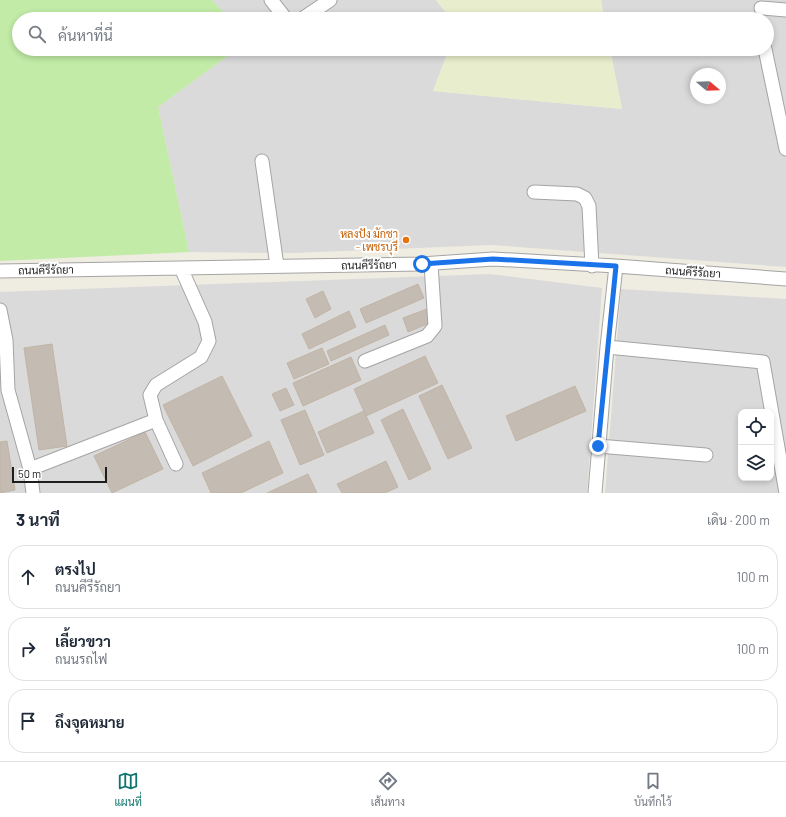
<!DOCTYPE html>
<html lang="th">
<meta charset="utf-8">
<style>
body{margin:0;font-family:Barlow,Sarabun,sans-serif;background:#f6f6f7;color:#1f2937}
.controls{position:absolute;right:12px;bottom:12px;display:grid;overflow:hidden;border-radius:8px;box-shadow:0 2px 6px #0003}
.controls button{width:36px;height:36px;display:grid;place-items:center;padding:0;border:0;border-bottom:1px solid #e0e1e3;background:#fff;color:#1f2937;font:20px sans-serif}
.compass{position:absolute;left:690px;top:68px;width:36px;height:36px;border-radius:50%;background:#fff;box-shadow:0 2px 6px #0003;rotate:109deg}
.scale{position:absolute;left:12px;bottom:10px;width:95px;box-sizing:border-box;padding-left:4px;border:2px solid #1d1d1d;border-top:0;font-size:11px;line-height:14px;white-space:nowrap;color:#1d1d1d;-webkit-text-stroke:3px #fff;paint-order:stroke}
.stop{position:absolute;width:12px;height:12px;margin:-9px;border:3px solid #1a73e8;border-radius:50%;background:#fff}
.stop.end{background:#1a73e8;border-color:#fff;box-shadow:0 1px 4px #0008}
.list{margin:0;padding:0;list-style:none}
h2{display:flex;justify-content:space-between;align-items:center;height:52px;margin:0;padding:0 16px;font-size:17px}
h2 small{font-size:13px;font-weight:400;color:#747a83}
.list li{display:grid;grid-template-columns:26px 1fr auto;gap:12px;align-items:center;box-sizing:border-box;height:64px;margin:0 8px 8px;padding:0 8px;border:1px solid #e0e1e3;border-radius:16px}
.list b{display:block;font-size:15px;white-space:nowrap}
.list p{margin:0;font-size:13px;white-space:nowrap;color:#747a83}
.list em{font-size:13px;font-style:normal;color:#747a83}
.icon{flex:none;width:22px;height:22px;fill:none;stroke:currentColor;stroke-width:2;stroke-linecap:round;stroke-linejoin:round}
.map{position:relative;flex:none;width:786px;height:493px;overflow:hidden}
.search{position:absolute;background:#fff;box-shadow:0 2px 6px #0003;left:12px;right:12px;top:12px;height:44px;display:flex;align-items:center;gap:10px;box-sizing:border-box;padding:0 14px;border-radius:22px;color:#747a83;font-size:15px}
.sheet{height:268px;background:#fff}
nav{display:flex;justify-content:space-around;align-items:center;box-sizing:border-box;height:56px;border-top:1px solid #e0e1e3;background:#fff;font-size:11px;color:#747a83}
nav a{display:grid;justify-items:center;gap:2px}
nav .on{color:#0f766e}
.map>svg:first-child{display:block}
.residential{fill:#dbdada;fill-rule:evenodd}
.farmland{fill:#e8eecd}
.grass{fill:#c1eba6}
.building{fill:#c4bbb2;stroke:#c1b4a4}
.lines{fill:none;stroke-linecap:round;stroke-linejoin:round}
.minor-casing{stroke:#a4a4a4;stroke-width:15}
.minor{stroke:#fff;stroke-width:13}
.route{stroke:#1a73e8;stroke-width:5}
.food-dot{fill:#e8710a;stroke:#fff;stroke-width:1.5}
.labels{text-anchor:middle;stroke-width:4;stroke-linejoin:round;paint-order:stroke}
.food-label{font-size:11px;fill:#c56008;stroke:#fff;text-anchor:end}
.street-label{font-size:11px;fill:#1d1d1d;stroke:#fff}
</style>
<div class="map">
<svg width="786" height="493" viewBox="0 0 786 493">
<rect width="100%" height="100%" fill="#efece2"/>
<path class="residential" d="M 212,0 L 436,0 L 451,19 L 230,19 Z
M 601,0 L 786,0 L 786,267 L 492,245 L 292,253 L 189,252 L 158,107 L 237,49 L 449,49 L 433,91 L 622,109 L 610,49 L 767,49 L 767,19 L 604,19 ZM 696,74 L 720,74 L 720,98 L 696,98 Z
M 490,274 L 602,288 L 587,493 L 0,493 L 0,292 Z
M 621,289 L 786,299 L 786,493 L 605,493 ZM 741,412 L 771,412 L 771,478 L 741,478 Z"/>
<path class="farmland" d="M 436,0 L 601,0 L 604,19 L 451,19 Z
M 449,49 L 610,49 L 622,109 L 433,91 Z"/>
<path class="grass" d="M 0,0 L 212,0 L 230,19 L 19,19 L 19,49 L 237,49 L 158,107 L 189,252 L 0,261 Z"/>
<path class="building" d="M 570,13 L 589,19 L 569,19 Z
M 418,284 L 424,298 L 366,323 L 360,309 Z
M 323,291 L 331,309 L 315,318 L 306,299 Z
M 427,309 L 432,322 L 408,332 L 403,318 Z
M 349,311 L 356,327 L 309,349 L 302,334 Z
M 385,325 L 389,335 L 331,361 L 327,351 Z
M 52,344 L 67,446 L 39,450 L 24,348 Z
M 322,348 L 329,364 L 294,379 L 287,363 Z
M 425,356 L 438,383 L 366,416 L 354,389 Z
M 351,357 L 361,380 L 303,406 L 293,383 Z
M 222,376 L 252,436 L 193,466 L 163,405 Z
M 442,385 L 472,448 L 448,459 L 419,396 Z
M 575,386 L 586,411 L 516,441 L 506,416 Z
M 286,388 L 294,405 L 280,411 L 272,394 Z
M 403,409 L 431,469 L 409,480 L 381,420 Z
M 305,410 L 324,455 L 300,465 L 281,420 Z
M 364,411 L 374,433 L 327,453 L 318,432 Z
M 145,432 L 163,469 L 112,493 L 94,456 Z
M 7,441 L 15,490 L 0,493 L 0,442 Z
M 269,441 L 283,473 L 241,493 L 211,493 L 202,473 Z
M 386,461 L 398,487 L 385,493 L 342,493 L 337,484 Z
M 308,474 L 317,493 L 267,493 Z"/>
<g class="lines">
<g class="minor-casing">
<path id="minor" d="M 271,0 L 286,19
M 761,8 L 786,10
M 302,19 L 330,0
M 765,49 L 786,149
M 262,161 L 277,266
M 534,192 L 577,194 L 585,198 L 589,206 L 592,266
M 0,271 L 421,264 L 493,259 L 616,266 L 786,279
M 0,310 L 6,340 L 8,390 L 30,469 L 33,493
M 607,347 L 763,362 L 786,493
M 365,361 L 427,336 L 435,326 L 431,264
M 598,446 L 706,455
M 176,464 L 156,420 L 150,395 L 156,385 L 201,357 L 209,341 L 205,322 L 181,268
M 30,469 L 156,420
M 595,493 L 607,347 L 616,266"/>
</g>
<use href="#minor" class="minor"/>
</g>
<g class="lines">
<path class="route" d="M 422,264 L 493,259 L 616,266 L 598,446"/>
</g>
<circle class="food-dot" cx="406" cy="240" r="4"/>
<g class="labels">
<g class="food-label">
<text x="398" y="238">หลงปัง มักชา<tspan x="398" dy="13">- เพชรบุรี</tspan></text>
</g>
<g class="street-label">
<text transform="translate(369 265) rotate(-1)" y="4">ถนนคีรีรัถยา</text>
<text transform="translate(46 270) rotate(-1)" y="4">ถนนคีรีรัถยา</text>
<text transform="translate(693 272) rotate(4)" y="4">ถนนคีรีรัถยา</text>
</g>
</g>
</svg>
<div class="controls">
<button><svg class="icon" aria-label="locate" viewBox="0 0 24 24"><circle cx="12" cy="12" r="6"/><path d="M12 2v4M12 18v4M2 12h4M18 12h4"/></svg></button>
<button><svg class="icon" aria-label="layers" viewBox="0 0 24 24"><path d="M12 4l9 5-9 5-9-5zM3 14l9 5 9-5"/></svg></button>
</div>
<svg class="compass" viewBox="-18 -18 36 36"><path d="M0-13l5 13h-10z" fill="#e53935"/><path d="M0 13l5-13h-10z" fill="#747a83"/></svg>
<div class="scale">50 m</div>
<div class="stop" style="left:422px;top:264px"></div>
<div class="stop end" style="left:598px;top:446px"></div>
<div class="search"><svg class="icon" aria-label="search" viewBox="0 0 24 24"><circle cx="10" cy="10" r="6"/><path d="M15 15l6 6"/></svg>ค้นหาที่นี่</div>
</div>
<section class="sheet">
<h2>3 นาที<small>เดิน · 200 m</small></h2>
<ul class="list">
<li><svg class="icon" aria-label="ahead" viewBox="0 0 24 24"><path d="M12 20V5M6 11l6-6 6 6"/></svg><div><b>ตรงไป</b><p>ถนนคีรีรัถยา</p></div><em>100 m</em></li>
<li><svg class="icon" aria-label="right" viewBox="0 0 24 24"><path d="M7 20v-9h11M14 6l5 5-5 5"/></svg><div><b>เลี้ยวขวา</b><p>ถนนรถไฟ</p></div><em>100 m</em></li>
<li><svg class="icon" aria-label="arrive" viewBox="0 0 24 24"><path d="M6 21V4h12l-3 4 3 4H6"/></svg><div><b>ถึงจุดหมาย</b></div></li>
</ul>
</section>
<nav>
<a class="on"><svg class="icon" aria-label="map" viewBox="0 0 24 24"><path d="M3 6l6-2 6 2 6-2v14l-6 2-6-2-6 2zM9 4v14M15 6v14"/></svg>แผนที่</a>
<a><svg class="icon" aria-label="directions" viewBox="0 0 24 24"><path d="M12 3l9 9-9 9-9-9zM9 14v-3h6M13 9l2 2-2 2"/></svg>เส้นทาง</a>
<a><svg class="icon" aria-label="saved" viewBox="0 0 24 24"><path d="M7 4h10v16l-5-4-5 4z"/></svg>บันทึกไว้</a>
</nav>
